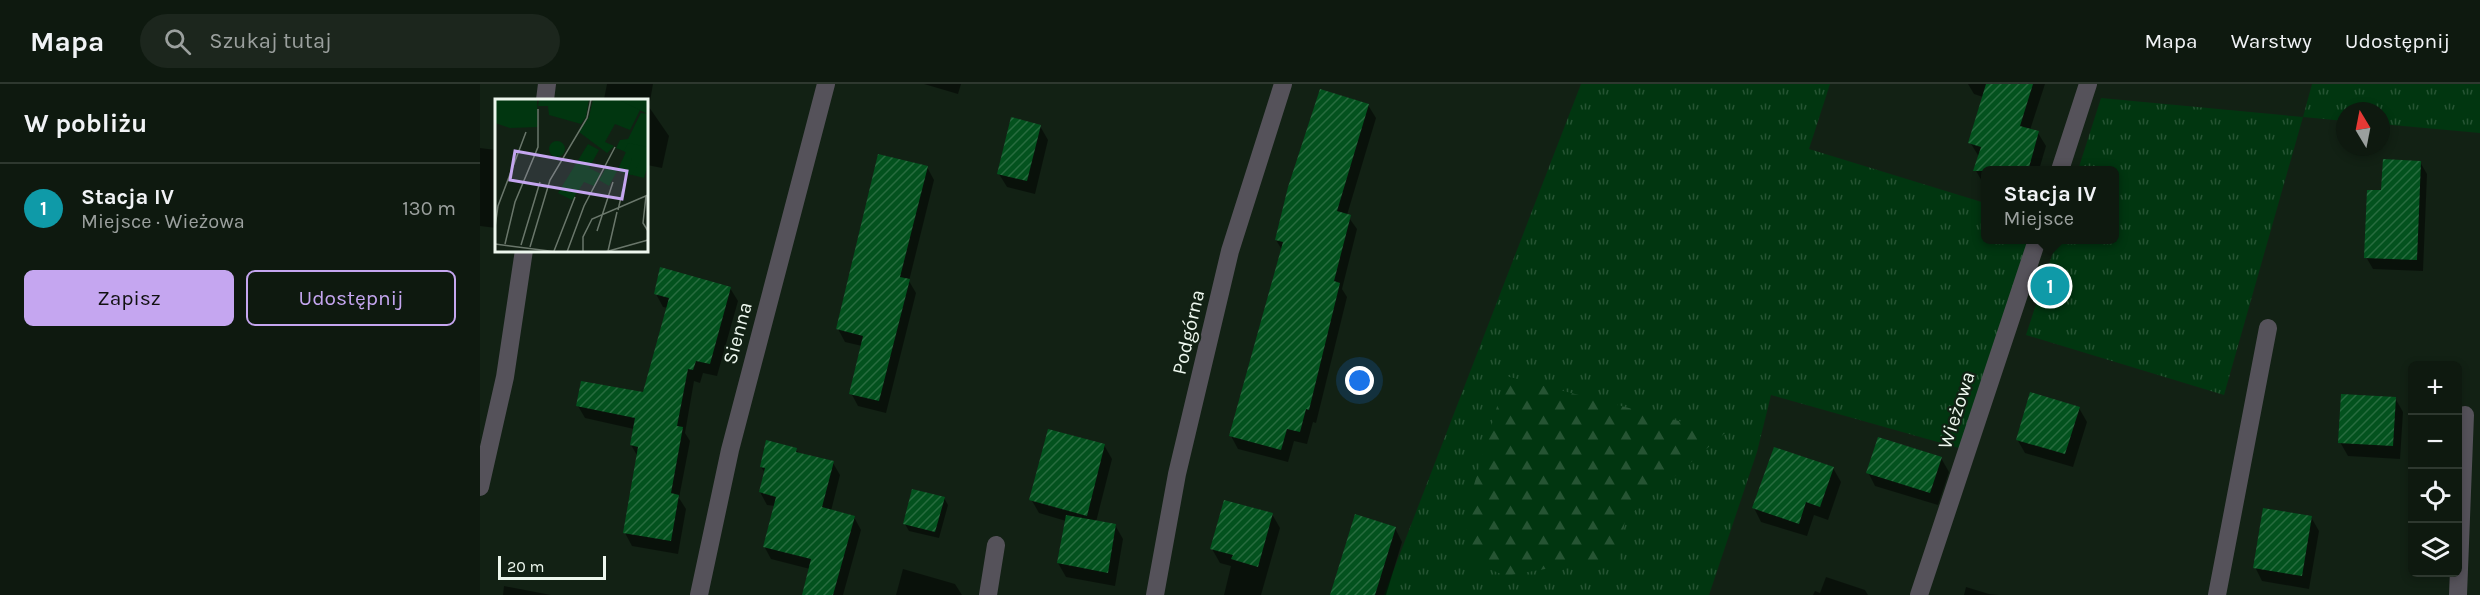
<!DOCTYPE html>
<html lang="pl">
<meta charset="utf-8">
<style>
body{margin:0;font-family:Karla,sans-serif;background:#1c261d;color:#f1f3f6}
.controls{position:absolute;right:18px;bottom:18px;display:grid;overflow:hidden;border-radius:9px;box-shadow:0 3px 9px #0003}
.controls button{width:54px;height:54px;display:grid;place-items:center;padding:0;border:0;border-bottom:2px solid #2e382f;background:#0e190f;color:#f1f3f6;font:30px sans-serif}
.compass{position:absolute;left:1856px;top:18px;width:54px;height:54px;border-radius:50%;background:#0e190f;box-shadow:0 3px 9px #0003;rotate:350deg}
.scale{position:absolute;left:18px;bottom:15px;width:108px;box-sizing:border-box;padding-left:6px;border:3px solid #edf7ee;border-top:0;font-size:16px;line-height:21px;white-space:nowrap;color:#edf7ee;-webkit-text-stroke:4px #122114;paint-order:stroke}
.you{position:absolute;left:880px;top:297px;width:21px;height:21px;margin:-15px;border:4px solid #fff;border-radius:50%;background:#1a73e8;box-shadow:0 0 0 9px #1a73e833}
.badge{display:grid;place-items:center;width:39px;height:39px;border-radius:50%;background:#c5a6f0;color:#fff;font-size:20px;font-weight:700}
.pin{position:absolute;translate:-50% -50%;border:3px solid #fff;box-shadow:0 2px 6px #0006}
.popup{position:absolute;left:1501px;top:82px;width:138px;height:78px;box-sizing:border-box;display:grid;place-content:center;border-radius:9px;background:#0e190f;filter:drop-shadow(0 2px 4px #0005);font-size:20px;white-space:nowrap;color:#9ba09e}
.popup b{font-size:22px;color:#f1f3f6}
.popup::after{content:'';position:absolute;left:50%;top:100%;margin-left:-12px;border:12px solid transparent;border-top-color:#0e190f}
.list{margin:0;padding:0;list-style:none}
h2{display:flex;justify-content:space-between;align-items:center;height:78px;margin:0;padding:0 24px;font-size:26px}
h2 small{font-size:20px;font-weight:400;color:#9ba09e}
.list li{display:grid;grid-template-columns:39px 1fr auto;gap:18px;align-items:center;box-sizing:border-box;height:90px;padding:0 24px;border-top:2px solid #2e382f}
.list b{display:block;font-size:22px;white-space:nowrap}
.list p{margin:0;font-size:20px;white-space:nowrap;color:#9ba09e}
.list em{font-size:20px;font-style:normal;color:#9ba09e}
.actions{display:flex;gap:12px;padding:18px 24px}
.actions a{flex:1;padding:14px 0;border:2px solid #c5a6f0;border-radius:9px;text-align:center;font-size:21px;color:#c5a6f0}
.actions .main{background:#c5a6f0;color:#111}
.icon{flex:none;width:33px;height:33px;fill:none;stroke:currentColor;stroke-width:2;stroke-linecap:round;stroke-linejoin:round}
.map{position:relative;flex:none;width:2000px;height:511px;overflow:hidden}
header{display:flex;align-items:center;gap:36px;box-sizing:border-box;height:84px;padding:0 30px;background:#0e190f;border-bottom:2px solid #2e382f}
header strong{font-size:28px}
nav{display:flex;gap:33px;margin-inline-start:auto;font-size:21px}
.search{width:420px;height:54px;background:#1c261d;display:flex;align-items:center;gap:15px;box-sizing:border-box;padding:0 21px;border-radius:33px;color:#9ba09e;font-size:22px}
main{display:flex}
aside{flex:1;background:#0e190f}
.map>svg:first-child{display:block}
.grass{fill:url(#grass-tufts)}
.forest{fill:url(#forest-firs)}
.shadow{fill:#0007}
.building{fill:url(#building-hatch)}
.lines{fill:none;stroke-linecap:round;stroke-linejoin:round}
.minor{stroke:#55525a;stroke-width:18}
.labels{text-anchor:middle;stroke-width:4.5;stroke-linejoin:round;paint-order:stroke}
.street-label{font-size:20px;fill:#edf7ee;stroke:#122114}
.inset-road{fill:none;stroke:#6a776b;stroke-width:1.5}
.view{fill:#c5a6f0;fill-opacity:0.15;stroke:#c5a6f0;stroke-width:3}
.inset-edge{fill:none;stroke:#edf7ee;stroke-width:3}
</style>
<header>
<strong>Mapa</strong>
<div class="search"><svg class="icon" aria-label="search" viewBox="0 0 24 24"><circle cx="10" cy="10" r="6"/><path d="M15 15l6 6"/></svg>Szukaj tutaj</div>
<nav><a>Mapa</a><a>Warstwy</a><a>Udostępnij</a></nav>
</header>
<main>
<aside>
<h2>W pobliżu<small></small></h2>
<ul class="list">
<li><span class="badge" style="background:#0f9aa8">1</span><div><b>Stacja IV</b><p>Miejsce · Wieżowa</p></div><em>130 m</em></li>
</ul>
<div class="actions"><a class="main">Zapisz</a><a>Udostępnij</a></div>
</aside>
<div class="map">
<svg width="2000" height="511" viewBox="0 0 2000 511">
<defs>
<pattern id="grass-tufts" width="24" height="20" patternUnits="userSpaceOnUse" patternTransform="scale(1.5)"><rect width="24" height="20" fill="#013610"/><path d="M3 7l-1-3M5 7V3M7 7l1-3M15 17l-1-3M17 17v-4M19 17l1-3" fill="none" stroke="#265433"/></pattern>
<pattern id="forest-firs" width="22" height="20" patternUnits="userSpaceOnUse" patternTransform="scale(1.5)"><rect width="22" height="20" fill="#013610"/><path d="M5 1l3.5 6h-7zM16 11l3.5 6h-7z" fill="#265433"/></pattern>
<pattern id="building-hatch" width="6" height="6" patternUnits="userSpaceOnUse" patternTransform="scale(1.5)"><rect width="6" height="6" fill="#03521e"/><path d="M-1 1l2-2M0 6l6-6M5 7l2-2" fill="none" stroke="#286c3f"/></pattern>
</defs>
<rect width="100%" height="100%" fill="#122114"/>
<path class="grass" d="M 1101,0 L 1350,0 L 1329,65 L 1505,119 L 1506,156 L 1549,156 L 1479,364 L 1291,311 L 1277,368 L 1229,511 L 904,511 Z
M 1832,0 L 2000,0 L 2000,49 L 1901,40 L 1901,27 L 1865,27 L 1865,37 L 1823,33 L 1744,311 L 1546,251 L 1577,156 L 1634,156 L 1634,86 L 1598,86 L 1621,14 L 1823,33 Z"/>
<path class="forest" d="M 1026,292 L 1245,349 L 1145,435 L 1139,478 L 1093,480 L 1026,492 L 987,476 L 986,428 Z"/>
<path class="shadow" d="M 127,0 L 173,0 L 169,23 L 189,52 L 182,84 L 167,81 L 166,84 L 166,16 L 120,16 L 124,15 Z
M 444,0 L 481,0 L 478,10 Z
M 1488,0 L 1565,0 L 1550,46 L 1558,49 L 1566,62 L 1559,86 L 1506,86 L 1506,99 L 1503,99 L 1495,85 L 1499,73 L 1490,58 L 1503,13 L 1494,10 Z
M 888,21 L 896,34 L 867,131 L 877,145 L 862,205 L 867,213 L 836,339 L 833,338 L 827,360 L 814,357 L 808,378 L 758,365 L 751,352 L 802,166 L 796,156 Z
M 560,42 L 568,56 L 555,110 L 527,103 L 519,90 Z
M 0,64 L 16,66 L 16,144 L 0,142 Z
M 1940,78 L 1947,90 L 1943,187 L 1893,185 L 1886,173 L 1903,108 Z
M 447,83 L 454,96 L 429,197 L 436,209 L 406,329 L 378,322 L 371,309 L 382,262 L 365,258 L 358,245 Z
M 250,204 L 258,217 L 237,292 L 223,289 L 220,299 L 214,297 L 205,349 L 210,357 L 199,414 L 206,425 L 198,470 L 152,462 L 145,449 L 158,373 L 151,361 L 154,345 L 105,334 L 98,322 L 165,310 L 188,224 L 183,223 L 176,210 Z
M 1915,314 L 1923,328 L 1920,375 L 1868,372 L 1860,358 Z
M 1599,324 L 1607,338 L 1593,383 L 1545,369 L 1537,355 Z
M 624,361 L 632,375 L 616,438 L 635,441 L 643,455 L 635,502 L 586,493 L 578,479 L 586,437 L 559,429 L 551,415 Z
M 316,365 L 320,371 L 353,379 L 360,391 L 351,427 L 374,433 L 381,446 L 363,511 L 324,511 L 330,485 L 291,475 L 284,462 L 295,422 L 287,421 L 280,408 L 285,389 L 281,383 Z
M 1461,374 L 1469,388 L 1458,421 L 1395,402 L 1388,388 Z
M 1353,384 L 1361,398 L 1348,436 L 1334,431 L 1327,452 L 1281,438 L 1274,424 Z
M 464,414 L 468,421 L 459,454 L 429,447 L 425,440 Z
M 792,430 L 800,444 L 781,511 L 744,511 L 751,482 L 740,479 L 732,465 Z
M 1831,433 L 1839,447 L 1829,505 L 1782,497 L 1775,483 Z
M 915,444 L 922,458 L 906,511 L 852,511 Z
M 423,485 L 475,500 L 482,511 L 416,511 Z
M 1346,493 L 1385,506 L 1388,511 L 1333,511 L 1335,507 L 1340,509 Z
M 24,502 L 71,511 L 23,511 Z
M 1486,503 L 1509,510 L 1519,511 L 1484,511 Z"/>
<path class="building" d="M 1506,0 L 1553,0 L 1540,42 L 1559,47 L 1548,87 L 1493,87 L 1501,63 L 1488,59 Z
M 840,5 L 889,20 L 857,127 L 871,131 L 854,197 L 860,199 L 829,326 L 826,325 L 820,348 L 807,345 L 801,366 L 749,352 L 803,158 L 795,156 L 808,103 Z
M 531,33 L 561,41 L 547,97 L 517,90 Z
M 398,70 L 448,82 L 420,193 L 430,195 L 399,317 L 369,310 L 383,252 L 356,245 Z
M 1903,75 L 1941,77 L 1937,176 L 1884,174 L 1887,106 L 1901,106 Z
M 180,183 L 251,203 L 230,280 L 216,277 L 213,286 L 208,285 L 197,342 L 203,343 L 191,409 L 199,411 L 191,457 L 143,449 L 158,363 L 150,361 L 155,334 L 96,322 L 101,297 L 163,308 L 189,214 L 174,210 Z
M 1550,308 L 1600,323 L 1585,370 L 1536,356 Z
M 1861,310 L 1916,313 L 1913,362 L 1858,359 Z
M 568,345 L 625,360 L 607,432 L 549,416 Z
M 1398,353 L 1462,373 L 1450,409 L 1386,389 Z
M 286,356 L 317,364 L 316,368 L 354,377 L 342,423 L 375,432 L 353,511 L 322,511 L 331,475 L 283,463 L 296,413 L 279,408 L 285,384 L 280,383 Z
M 1294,363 L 1354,383 L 1340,423 L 1326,418 L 1319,440 L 1272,424 Z
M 432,405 L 465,413 L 455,448 L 423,440 Z
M 744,416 L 793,429 L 778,483 L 751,475 L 753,471 L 730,465 Z
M 1783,424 L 1832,432 L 1822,492 L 1773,484 Z
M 875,430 L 916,443 L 895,511 L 850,511 Z
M 586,431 L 636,440 L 628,489 L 577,479 Z"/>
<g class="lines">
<path class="minor" d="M 65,16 L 67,0
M 1580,86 L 1608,0
M 0,403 L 25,293 L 44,166
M 219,511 L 250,366 L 346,0
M 508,511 L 516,461
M 675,511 L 697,390 L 750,167 L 803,0
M 1439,511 L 1557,156
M 1737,511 L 1788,244
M 1978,511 L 1985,331"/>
</g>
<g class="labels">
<g class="street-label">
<text transform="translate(708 248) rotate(-77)" y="7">Podgórna</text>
<text transform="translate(257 249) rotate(-75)" y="7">Sienna</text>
<text transform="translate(1476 326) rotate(-72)" y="7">Wieżowa</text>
</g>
</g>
<g transform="translate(15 15)">
<rect width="153" height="153" fill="#122114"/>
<path d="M 0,0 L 42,0 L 43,28 L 15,29 L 0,24 ZM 44,0 L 94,0 L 91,18 L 86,25 L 54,16 L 53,7 L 43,7 ZM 98,0 L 123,0 L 145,11 L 135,31 L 120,25 L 110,43 L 119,47 L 112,54 L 84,33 L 94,18 ZM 146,14 L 153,15 L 153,66 L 149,79 L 122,72 L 114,87 L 104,81 L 111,69 L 122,72 L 131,53 L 121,49 L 125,41 L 133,40 ZM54 50a8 8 0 1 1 16 0a8 8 0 1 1-16 0ZM 93,45 L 104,51 L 94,69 L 106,75 L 99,87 L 89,83 L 77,101 L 63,94 Z" fill="#013610"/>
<path d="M 123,0 L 153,0 L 153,15 L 130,4 ZM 133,44 L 153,48 L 137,76 L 132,75 L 137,59 L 129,52 Z" fill="#013610"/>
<path class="inset-road" d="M 151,97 L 148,124 L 153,132M 123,111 L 128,90M 0,128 L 3,107 L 31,33M 102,132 L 118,83M 0,145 L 62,153M 10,145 L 20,103 L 43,48 L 43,10M 26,146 L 45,83M 35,148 L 55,81 L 92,19 L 96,0M 59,152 L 80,98M 113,152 L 122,113M 72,153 L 89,107 L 120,48M 88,153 L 88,138 L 97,120 L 153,96M 110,153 L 153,141"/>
<path class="view" d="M 20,52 L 132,72 L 127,100 L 15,81 Z"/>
<rect width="153" height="153" class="inset-edge"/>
</g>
</svg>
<div class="controls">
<button>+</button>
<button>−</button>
<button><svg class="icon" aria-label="locate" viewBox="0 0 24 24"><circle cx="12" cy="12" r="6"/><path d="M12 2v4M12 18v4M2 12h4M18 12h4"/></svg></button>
<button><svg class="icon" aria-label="layers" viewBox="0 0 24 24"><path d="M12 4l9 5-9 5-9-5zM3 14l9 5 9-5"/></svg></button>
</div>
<svg class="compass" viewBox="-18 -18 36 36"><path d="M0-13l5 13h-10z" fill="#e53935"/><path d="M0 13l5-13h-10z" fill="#9ba09e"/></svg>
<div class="scale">20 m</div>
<div class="you"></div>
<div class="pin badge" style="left:1570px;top:202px;background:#0f9aa8">1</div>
<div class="popup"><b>Stacja IV</b>Miejsce</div>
</div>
</main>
